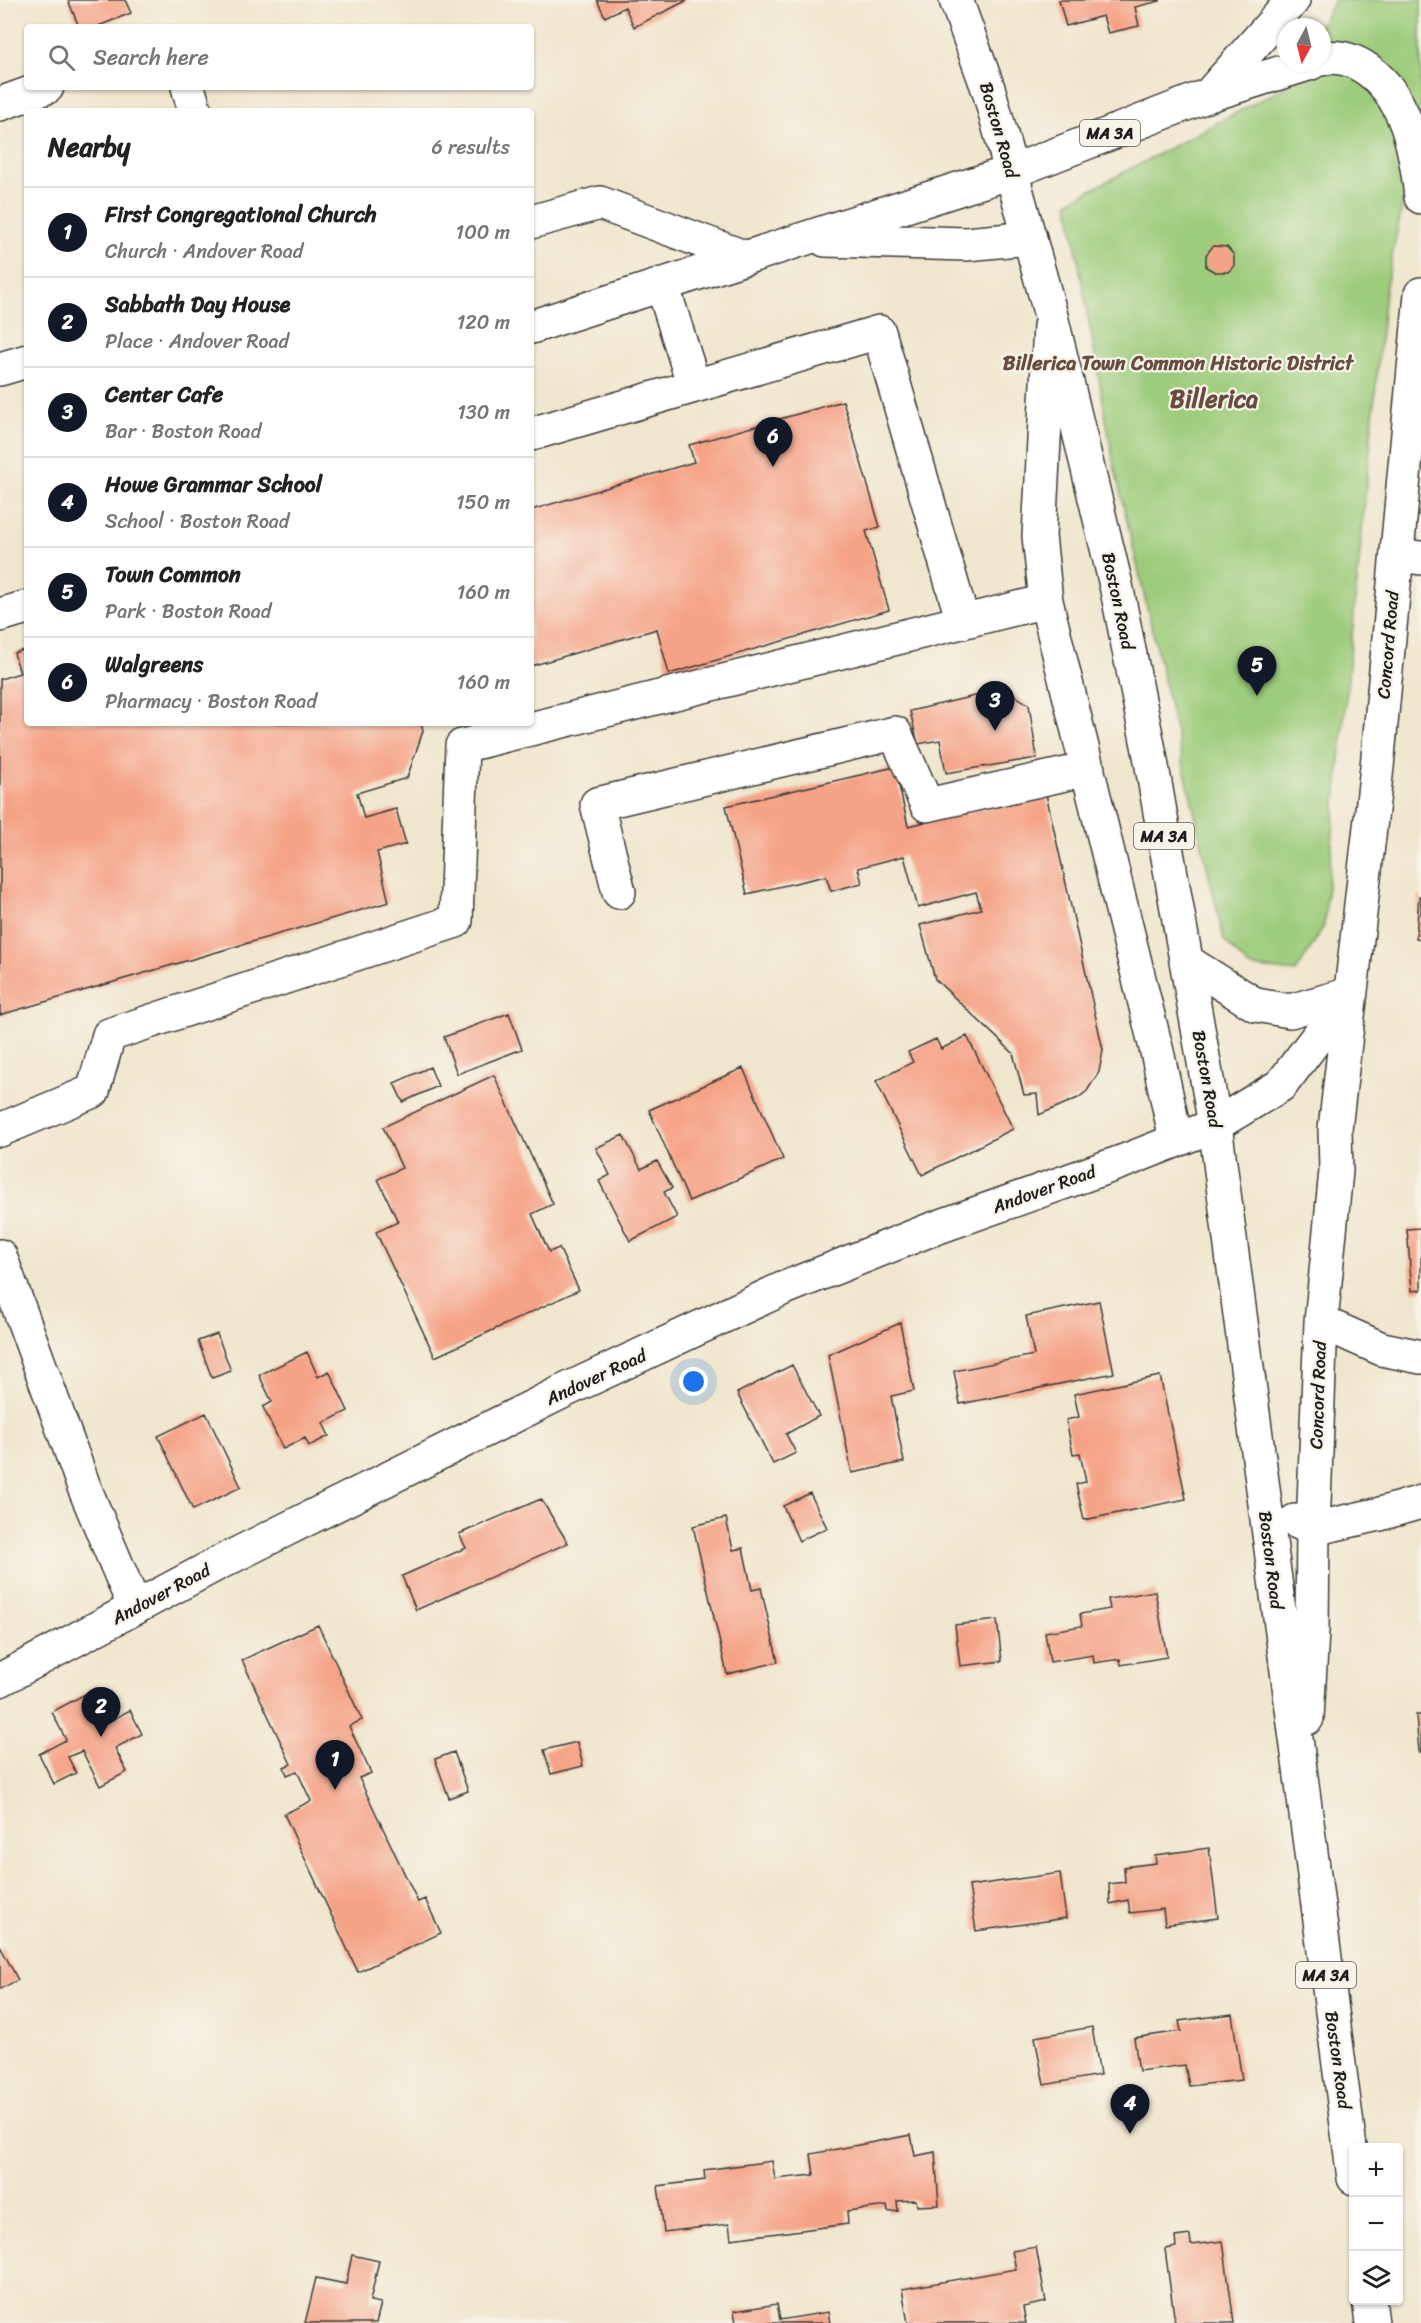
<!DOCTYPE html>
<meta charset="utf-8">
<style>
body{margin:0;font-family:Sriracha,sans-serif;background:#f6f6f6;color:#222}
.controls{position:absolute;right:18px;bottom:18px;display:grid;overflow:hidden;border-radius:6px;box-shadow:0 2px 4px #0004}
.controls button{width:54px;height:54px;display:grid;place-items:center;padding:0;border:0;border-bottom:2px solid #e0e0e0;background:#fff;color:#222;font:30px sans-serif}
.compass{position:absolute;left:1277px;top:18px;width:54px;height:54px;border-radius:50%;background:#fff;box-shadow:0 2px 4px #0004;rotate:187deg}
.you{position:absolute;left:694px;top:1382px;width:21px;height:21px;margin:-15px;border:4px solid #fff;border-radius:50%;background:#1a73e8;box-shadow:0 0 0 9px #1a73e833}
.badge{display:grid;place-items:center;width:39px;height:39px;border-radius:50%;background:#111827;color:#fff;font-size:20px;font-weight:700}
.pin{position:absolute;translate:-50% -50px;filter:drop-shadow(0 2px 3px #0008)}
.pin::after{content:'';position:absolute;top:32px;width:21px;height:18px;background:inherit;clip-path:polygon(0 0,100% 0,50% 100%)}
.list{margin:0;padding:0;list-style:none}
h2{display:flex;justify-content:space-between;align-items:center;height:78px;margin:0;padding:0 24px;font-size:26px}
h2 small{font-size:20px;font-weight:400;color:#767676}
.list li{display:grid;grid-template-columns:39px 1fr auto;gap:18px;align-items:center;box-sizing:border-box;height:90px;padding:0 24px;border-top:2px solid #e0e0e0}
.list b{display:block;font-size:22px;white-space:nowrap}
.list p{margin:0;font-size:20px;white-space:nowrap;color:#767676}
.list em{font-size:20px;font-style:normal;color:#767676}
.icon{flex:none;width:33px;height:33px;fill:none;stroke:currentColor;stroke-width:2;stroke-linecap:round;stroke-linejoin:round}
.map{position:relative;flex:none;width:1421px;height:2323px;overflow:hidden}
.search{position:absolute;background:#fff;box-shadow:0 2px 4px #0004;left:24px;top:24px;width:510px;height:66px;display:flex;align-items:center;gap:15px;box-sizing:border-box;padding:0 21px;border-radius:6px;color:#767676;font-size:22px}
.panel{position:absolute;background:#fff;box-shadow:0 2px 4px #0004;left:24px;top:108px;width:510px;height:618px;border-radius:6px}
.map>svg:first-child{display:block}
.park{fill:#9dcc7b;stroke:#5c744c;stroke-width:1.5}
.building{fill:#f5a387}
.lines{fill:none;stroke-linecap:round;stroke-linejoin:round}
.minor-casing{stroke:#3c3a37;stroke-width:36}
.major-casing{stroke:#3c3a37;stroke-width:36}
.minor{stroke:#fff;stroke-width:33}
.major{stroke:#fff;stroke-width:33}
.labels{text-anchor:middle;stroke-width:4.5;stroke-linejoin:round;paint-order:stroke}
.shield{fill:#f7f3e8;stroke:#5e5c59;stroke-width:1.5}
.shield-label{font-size:16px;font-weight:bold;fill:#1c1c1c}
.street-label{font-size:18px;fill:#1c1c1c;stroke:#f7f3e8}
.neighbourhood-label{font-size:20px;font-weight:bold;fill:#684b41;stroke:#f7f3e8}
.district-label{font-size:24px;font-weight:bold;fill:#684b41;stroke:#f7f3e8}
</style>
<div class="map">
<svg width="1421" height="2323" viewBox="0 0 1421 2323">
<rect width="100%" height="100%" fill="#f7f3e8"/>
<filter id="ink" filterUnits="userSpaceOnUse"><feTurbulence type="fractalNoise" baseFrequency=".0167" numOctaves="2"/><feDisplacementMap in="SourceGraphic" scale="12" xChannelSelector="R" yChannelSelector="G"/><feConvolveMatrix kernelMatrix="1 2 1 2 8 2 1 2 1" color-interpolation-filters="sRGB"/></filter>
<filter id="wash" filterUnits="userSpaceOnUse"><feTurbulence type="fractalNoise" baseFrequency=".008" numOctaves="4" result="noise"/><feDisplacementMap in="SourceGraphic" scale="24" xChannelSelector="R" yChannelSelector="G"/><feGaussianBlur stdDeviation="1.35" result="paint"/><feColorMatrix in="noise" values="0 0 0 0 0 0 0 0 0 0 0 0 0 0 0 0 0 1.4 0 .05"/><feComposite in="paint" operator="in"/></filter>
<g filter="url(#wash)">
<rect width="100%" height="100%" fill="#f0e6cd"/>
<path class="park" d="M 1335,0 L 1421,0 L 1421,114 L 1385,291 L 1324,926 L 1296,972 L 1249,967 L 1224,940 L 1114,465 L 1068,202 L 1283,88 L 1322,63 L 1322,27 L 1319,27 Z"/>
<g id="blocks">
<path class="building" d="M 68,0 L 125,0 L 131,13 L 96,27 L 79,27 Z
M 597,0 L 688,0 L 634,27 L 625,7 L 605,17 Z
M 1059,0 L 1160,0 L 1160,1 L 1135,7 L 1139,26 L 1108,33 L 1103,16 L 1066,26 Z
M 1213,246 L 1227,247 L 1234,255 L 1234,266 L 1228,272 L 1215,272 L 1206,267 L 1206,255 Z
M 843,401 L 880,527 L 866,531 L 889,610 L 669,674 L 657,629 L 531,666 L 531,510 L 694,462 L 689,445 Z
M 27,649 L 27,723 L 421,723 L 423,731 L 407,778 L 357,793 L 364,818 L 396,809 L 406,844 L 377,852 L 389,902 L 0,1015 L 0,679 L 20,673 L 14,653 Z
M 996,691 L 1013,694 L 1029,705 L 1037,758 L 946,773 L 940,740 L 918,744 L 910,711 Z
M 895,767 L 908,826 L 1046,794 L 1103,1050 L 1099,1072 L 1087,1091 L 1078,1098 L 1039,1115 L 1037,1094 L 1024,1095 L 1013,1053 L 935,979 L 920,925 L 981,909 L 976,892 L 918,908 L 904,856 L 858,868 L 862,883 L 831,891 L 826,876 L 747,894 L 726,806 Z
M 1419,896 L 1421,896 L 1421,939 L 1416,938 Z
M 509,1013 L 522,1049 L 457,1074 L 444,1037 Z
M 967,1036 L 1013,1129 L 922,1175 L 876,1081 L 913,1062 L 908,1052 L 936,1039 L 941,1049 Z
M 430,1067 L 438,1086 L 403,1102 L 394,1083 Z
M 743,1068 L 783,1159 L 689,1201 L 649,1110 Z
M 494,1075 L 553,1204 L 532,1214 L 549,1252 L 559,1248 L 579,1290 L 435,1357 L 376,1232 L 398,1222 L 378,1179 L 402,1168 L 383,1127 Z
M 623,1135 L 641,1169 L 657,1161 L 672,1188 L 664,1192 L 677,1217 L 630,1241 L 599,1181 L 610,1175 L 596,1148 Z
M 1421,1228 L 1421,1290 L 1412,1291 L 1407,1229 Z
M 1099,1301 L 1114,1373 L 960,1404 L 954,1371 L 1034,1355 L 1026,1316 Z
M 900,1323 L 914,1391 L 891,1396 L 904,1462 L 852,1473 L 828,1355 Z
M 217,1334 L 231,1371 L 212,1378 L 198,1341 Z
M 307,1352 L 318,1377 L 329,1371 L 348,1411 L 323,1423 L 329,1436 L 309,1446 L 305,1438 L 283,1449 L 263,1407 L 272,1402 L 259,1375 Z
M 792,1365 L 819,1416 L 786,1434 L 796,1453 L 773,1464 L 737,1393 Z
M 1160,1376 L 1186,1499 L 1084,1520 L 1076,1484 L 1086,1482 L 1080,1453 L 1073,1454 L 1066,1420 L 1079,1417 L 1074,1394 Z
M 206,1413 L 241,1487 L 193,1510 L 158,1436 Z
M 810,1493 L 827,1528 L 799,1541 L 783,1506 Z
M 541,1499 L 568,1543 L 416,1610 L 402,1576 L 466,1548 L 459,1534 Z
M 726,1518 L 733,1550 L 743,1548 L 752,1590 L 761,1588 L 778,1662 L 727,1674 L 693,1526 Z
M 1155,1591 L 1167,1657 L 1121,1665 L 1120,1659 L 1094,1663 L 1093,1655 L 1050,1662 L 1045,1632 L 1082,1626 L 1080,1614 L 1110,1609 L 1108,1599 Z
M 997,1620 L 1002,1661 L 960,1666 L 955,1625 Z
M 318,1625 L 362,1720 L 349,1726 L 371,1773 L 359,1778 L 418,1902 L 425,1899 L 441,1933 L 358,1972 L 284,1814 L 311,1801 L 297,1771 L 287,1775 L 284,1767 L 291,1764 L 242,1660 Z
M 96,1688 L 112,1720 L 130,1710 L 142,1734 L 115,1748 L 127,1772 L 100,1786 L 82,1751 L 68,1757 L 76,1773 L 54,1784 L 39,1754 L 66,1740 L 52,1712 Z
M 1416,1715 L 1421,1715 L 1421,1752 L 1419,1752 Z
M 577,1742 L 583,1766 L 551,1774 L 544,1750 Z
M 454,1752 L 468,1791 L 449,1798 L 435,1759 Z
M 1209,1848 L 1218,1918 L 1165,1925 L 1163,1909 L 1130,1913 L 1128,1900 L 1110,1904 L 1109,1884 L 1125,1882 L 1124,1867 L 1156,1863 L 1155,1855 Z
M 1060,1873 L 1066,1918 L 976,1931 L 969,1886 Z
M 0,1946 L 18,1980 L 0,1989 Z
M 1232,2014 L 1242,2080 L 1189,2086 L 1185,2065 L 1139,2071 L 1134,2038 L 1181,2031 L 1179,2021 Z
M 1092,2027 L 1100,2075 L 1044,2085 L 1035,2037 Z
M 911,2135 L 915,2156 L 935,2152 L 939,2205 L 917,2206 L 916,2200 L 897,2201 L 898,2211 L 888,2212 L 887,2206 L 847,2211 L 848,2224 L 731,2239 L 729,2224 L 664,2232 L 658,2186 L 705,2180 L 704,2170 L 772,2161 L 775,2179 L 814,2175 L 811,2154 Z
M 1190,2235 L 1191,2245 L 1223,2241 L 1234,2323 L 1175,2323 L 1165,2249 L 1176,2247 L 1175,2237 Z
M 1036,2247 L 1046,2302 L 1023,2307 L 1026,2323 L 908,2323 L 902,2289 L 1016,2269 L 1012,2251 Z
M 352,2255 L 379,2261 L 370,2301 L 381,2303 L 376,2323 L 305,2323 L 316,2278 L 346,2284 Z
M 777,2304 L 780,2320 L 828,2312 L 830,2323 L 736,2323 L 734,2311 Z"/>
</g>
</g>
<g filter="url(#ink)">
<use href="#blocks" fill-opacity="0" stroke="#3c3a37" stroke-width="1.5"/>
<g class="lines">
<g class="minor-casing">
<path id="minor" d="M 188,87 L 195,111
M 0,104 L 47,87
M 531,222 L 600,203 L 744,257
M 825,240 L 966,244 L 1030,238
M 662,284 L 694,386
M 1050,326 L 1039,536 L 1046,601 L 1158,1056 L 1176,1140
M 531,327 L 1011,172
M 0,369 L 27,361
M 531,434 L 879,332 L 963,622
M 1397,555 L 1421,558
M 0,615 L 27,607
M 619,892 L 597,804 L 895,733 L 927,805 L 1088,769
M 0,1130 L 93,1091 L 109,1035 L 456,921 L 462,746 L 1046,601
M 0,1256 L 84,1487 L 135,1608"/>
</g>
<g class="major-casing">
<path id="major" d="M 956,0 L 989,91 L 1050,312 L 1116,585 L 1150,755 L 1215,1125 L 1354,2178
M 1322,59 C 1335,55 1350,59 1362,66 C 1406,92 1416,150 1421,197
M 1209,95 L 1293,0
M 1011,172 L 1209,95 L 1311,63
M 1186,961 L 1256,1005 L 1290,1011 L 1350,994
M 1321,1322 L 1382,1349 L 1421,1357
M 1295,1521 L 1313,1529 L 1380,1514 L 1421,1502
M 0,1680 L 217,1564 L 303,1521 L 566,1390 L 782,1289 L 927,1231 L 1127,1160 L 1215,1125 L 1281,1085 L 1350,994
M 1307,1718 L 1312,1631 L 1313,1529 L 1321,1322 L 1336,1171 L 1335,1129 L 1377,767 L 1421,294
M 1369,2300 L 1372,2323"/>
</g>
<use href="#minor" class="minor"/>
<use href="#major" class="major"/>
</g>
</g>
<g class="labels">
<g class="shield">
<rect x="1080" y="120" width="60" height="26" rx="4.5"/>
<rect x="1134" y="823" width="60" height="26" rx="4.5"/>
<rect x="1296" y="1962" width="60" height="26" rx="4.5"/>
</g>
<g class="shield-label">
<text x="1110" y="139">MA 3A</text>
<text x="1164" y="842">MA 3A</text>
<text x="1326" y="1981">MA 3A</text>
</g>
<g class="street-label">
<text transform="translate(999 130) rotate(74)" y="6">Boston Road</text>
<text transform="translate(1118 601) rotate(78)" y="6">Boston Road</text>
<text transform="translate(1388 645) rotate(-85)" y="6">Concord Road</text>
<text transform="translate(1207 1079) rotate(80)" y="6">Boston Road</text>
<text transform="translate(1044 1189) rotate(-20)" y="6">Andover Road</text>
<text transform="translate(596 1377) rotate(-25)" y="6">Andover Road</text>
<text transform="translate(1318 1395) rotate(-88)" y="6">Concord Road</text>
<text transform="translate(1271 1560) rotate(83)" y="6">Boston Road</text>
<text transform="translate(161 1594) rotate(-28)" y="6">Andover Road</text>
<text transform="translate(1338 2060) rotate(82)" y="6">Boston Road</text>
</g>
<g class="neighbourhood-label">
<text x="1178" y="370">Billerica Town Common Historic District</text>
</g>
<g class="district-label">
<text x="1214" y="407">Billerica</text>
</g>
</g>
</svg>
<div class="controls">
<button>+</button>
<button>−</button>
<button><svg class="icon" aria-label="layers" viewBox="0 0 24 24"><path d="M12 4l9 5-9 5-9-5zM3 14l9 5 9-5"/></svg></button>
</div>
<svg class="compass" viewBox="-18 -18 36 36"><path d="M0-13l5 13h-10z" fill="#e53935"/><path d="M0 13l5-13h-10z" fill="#767676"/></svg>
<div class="you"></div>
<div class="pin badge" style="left:335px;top:1790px">1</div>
<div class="pin badge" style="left:101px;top:1737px">2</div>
<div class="pin badge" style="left:995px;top:731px">3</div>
<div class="pin badge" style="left:1130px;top:2134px">4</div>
<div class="pin badge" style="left:1257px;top:696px">5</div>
<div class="pin badge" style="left:773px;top:467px">6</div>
<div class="search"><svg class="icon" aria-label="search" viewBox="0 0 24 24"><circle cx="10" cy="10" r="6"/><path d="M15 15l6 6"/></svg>Search here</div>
<section class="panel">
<h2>Nearby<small>6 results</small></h2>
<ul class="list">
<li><span class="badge">1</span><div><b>First Congregational Church</b><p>Church · Andover Road</p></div><em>100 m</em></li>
<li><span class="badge">2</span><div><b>Sabbath Day House</b><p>Place · Andover Road</p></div><em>120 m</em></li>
<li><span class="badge">3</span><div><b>Center Cafe</b><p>Bar · Boston Road</p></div><em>130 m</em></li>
<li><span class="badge">4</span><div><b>Howe Grammar School</b><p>School · Boston Road</p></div><em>150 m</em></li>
<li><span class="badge">5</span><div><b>Town Common</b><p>Park · Boston Road</p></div><em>160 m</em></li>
<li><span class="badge">6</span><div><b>Walgreens</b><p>Pharmacy · Boston Road</p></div><em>160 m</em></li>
</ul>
</section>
</div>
